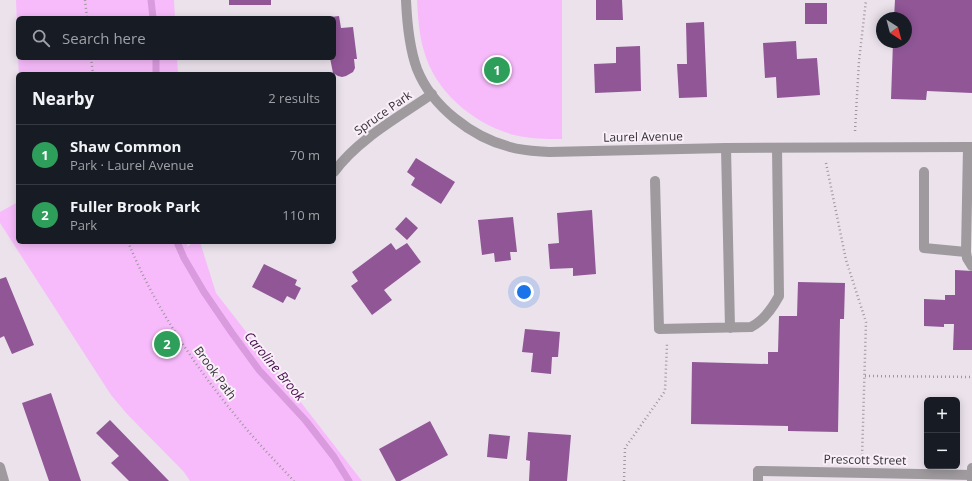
<!DOCTYPE html>
<meta charset="utf-8">
<style>
body{margin:0;font-family:"Open Sans",sans-serif;background:#242831;color:#f1f3f6}
.controls{position:absolute;right:12px;bottom:12px;display:grid;overflow:hidden;border-radius:6px;box-shadow:0 2px 10px #0003}
.controls button{width:36px;height:36px;display:grid;place-items:center;padding:0;border:0;border-bottom:1px solid #363941;background:#171b24;color:#f1f3f6;font:20px sans-serif}
.compass{position:absolute;left:876px;top:12px;width:36px;height:36px;border-radius:50%;background:#171b24;box-shadow:0 2px 10px #0003;rotate:144deg}
.you{position:absolute;left:524px;top:292px;width:14px;height:14px;margin:-10px;border:3px solid #fff;border-radius:50%;background:#1a73e8;box-shadow:0 0 0 6px #1a73e833}
.badge{display:grid;place-items:center;width:26px;height:26px;border-radius:50%;background:#c399ca;color:#fff;font-size:13px;font-weight:700}
.pin{position:absolute;translate:-50% -50%;border:2px solid #fff;box-shadow:0 1px 4px #0006}
.list{margin:0;padding:0;list-style:none}
h2{display:flex;justify-content:space-between;align-items:center;height:52px;margin:0;padding:0 16px;font-size:17px}
h2 small{font-size:13px;font-weight:400;color:#9ea1a6}
.list li{display:grid;grid-template-columns:26px 1fr auto;gap:12px;align-items:center;box-sizing:border-box;height:60px;padding:0 16px;border-top:1px solid #363941}
.list b{display:block;font-size:15px;white-space:nowrap}
.list p{margin:0;font-size:13px;white-space:nowrap;color:#9ea1a6}
.list em{font-size:13px;font-style:normal;color:#9ea1a6}
.icon{flex:none;width:22px;height:22px;fill:none;stroke:currentColor;stroke-width:2;stroke-linecap:round;stroke-linejoin:round}
.map{position:relative;flex:none;width:972px;height:481px;overflow:hidden}
.search{position:absolute;background:#171b24;box-shadow:0 2px 10px #0003;left:16px;top:16px;width:320px;height:44px;display:flex;align-items:center;gap:10px;box-sizing:border-box;padding:0 14px;border-radius:6px;color:#9ea1a6;font-size:15px}
.panel{position:absolute;background:#171b24;box-shadow:0 2px 10px #0003;left:16px;top:72px;width:320px;height:172px;border-radius:6px}
.map>svg:first-child{display:block}
.green{fill:#f7bbfb}
.lines{fill:none;stroke-linecap:round;stroke-linejoin:round}
.stream{stroke:#d99ade;stroke-width:7}
.building{fill:#905696}
.path{stroke:#9e979e;stroke-width:2.5;stroke-dasharray:1 3;stroke-linecap:butt}
.service{stroke:#9e9a9e;stroke-width:10}
.minor{stroke:#9e9a9e;stroke-width:10}
.labels{text-anchor:middle;stroke-width:4;stroke-linejoin:round;paint-order:stroke}
.street-label{font-size:12px;fill:#332f33;stroke:#f9eff9}
.water-label{font-size:13px;font-style:italic;fill:#440b4a;stroke:#f9eff9}
</style>
<div class="map">
<svg width="972" height="481" viewBox="0 0 972 481">
<rect width="100%" height="100%" fill="#ebe2ec"/>
<path class="green" d="M 16,0 L 174,0 L 175,18 L 18,18 L 18,50 Z
M 417,0 L 562,0 L 562,139 C 546,139 530,139 514,135 C 474,124 435,92 424,51 C 419,35 418,17 417,0 Z
M 18,58 L 177,58 L 178,74 L 19,74 Z
M 18,202 L 18,242 L 187,242 L 187,247 L 194,242 L 200,242 L 216,293 L 362,481 L 190,481 L 184,472 L 127,414 L 111,395 L 0,223 L 0,212 Z"/>
<g class="lines">
<path class="stream" d="M 151,0 L 153,18
M 156,58 L 156,74
M 177,242 L 184,258 L 204,292 L 232,333 L 259,370 L 306,421 L 334,457 L 349,481"/>
</g>
<path class="building" d="M 229,0 L 271,0 L 271,5 L 229,5 Z
M 596,0 L 622,0 L 623,20 L 596,20 Z
M 895,0 L 972,0 L 972,93 L 927,91 L 926,100 L 891,99 L 893,42 L 906,42 L 906,18 L 894,18 Z
M 805,3 L 827,3 L 827,24 L 805,24 Z
M 339,16 L 341,28 L 353,27 L 357,59 L 354,59 L 355,68 L 353,72 L 346,76 L 342,77 L 338,76 L 333,73 L 330,58 L 334,58 L 334,18 L 330,17 Z
M 704,22 L 707,97 L 679,98 L 677,64 L 687,64 L 686,23 Z
M 796,41 L 797,59 L 817,58 L 820,95 L 777,98 L 776,77 L 765,78 L 763,43 Z
M 640,46 L 641,91 L 595,93 L 594,64 L 616,63 L 616,47 Z
M 416,158 L 455,182 L 441,204 L 411,185 L 415,178 L 407,172 Z
M 592,210 L 596,274 L 573,276 L 573,268 L 550,269 L 548,244 L 559,243 L 557,213 Z
M 406,217 L 418,228 L 407,240 L 395,229 Z
M 513,217 L 517,252 L 510,252 L 511,260 L 495,262 L 494,253 L 482,255 L 478,220 Z
M 391,243 L 396,250 L 407,243 L 421,262 L 384,290 L 392,300 L 372,315 L 351,286 L 358,281 L 352,272 Z
M 264,264 L 297,280 L 295,285 L 301,288 L 295,300 L 287,296 L 283,303 L 252,287 Z
M 955,270 L 972,271 L 972,350 L 953,350 L 954,324 L 944,324 L 944,327 L 924,326 L 924,299 L 945,300 L 945,295 L 955,295 Z
M 6,277 L 34,345 L 12,354 L 4,336 L 0,338 L 0,279 Z
M 798,282 L 845,283 L 844,319 L 840,319 L 838,432 L 788,431 L 788,426 L 691,424 L 692,362 L 768,364 L 768,352 L 778,352 L 779,316 L 797,316 Z
M 525,329 L 560,332 L 558,357 L 552,357 L 551,374 L 531,372 L 533,353 L 522,352 Z
M 51,393 L 81,481 L 49,481 L 22,403 Z
M 110,420 L 169,481 L 129,481 L 111,463 L 119,456 L 96,433 Z
M 430,421 L 448,455 L 400,481 L 396,481 L 379,449 Z
M 528,432 L 571,435 L 567,481 L 529,481 L 530,461 L 526,460 Z
M 489,434 L 510,436 L 507,459 L 487,457 Z"/>
<g class="lines">
<path class="path" d="M 85,0 L 87,18
M 91,58 L 93,74
M 855,131 L 859,61 L 866,0
M 826,163 L 846,260 L 866,322 L 862,458
M 128,242 C 155,307 194,365 239,420 C 256,441 275,461 294,481
M 865,376 L 972,377
M 624,481 L 625,448 L 665,391 L 667,344"/>
<path class="service" d="M 968,147 L 966,252 L 967,258 L 972,266
M 726,148 L 730,328
M 924,172 L 924,248 L 966,252
M 655,181 L 659,329 L 751,327 C 763,321 773,307 779,296 L 777,148
M 758,471 L 758,481
M 972,481 L 972,468"/>
<path class="minor" d="M 406,0 C 407,23 409,47 417,69 C 432,107 472,137 510,147 C 523,151 536,151 549,152 L 726,148 L 972,147
M 334,172 C 358,139 399,117 432,94
M 0,467 L 4,481
M 758,471 L 972,475"/>
</g>
<g class="labels">
<g class="street-label">
<text transform="translate(383 113) rotate(-35)" y="4">Spruce Park</text>
<text transform="translate(643 137) rotate(-1)" y="4">Laurel Avenue</text>
<text transform="translate(215 373) rotate(54)" y="4">Brook Path</text>
<text transform="translate(865 460) rotate(1)" y="4">Prescott Street</text>
</g>
<g class="water-label">
<text transform="translate(275 366) rotate(50)" y="5">Caroline Brook</text>
</g>
</g>
</svg>
<div class="controls">
<button>+</button>
<button>−</button>
</div>
<svg class="compass" viewBox="-18 -18 36 36"><path d="M0-13l5 13h-10z" fill="#e53935"/><path d="M0 13l5-13h-10z" fill="#9ea1a6"/></svg>
<div class="you"></div>
<div class="pin badge" style="left:497px;top:70px;background:#2e9e5b">1</div>
<div class="pin badge" style="left:167px;top:344px;background:#2e9e5b">2</div>
<div class="search"><svg class="icon" aria-label="search" viewBox="0 0 24 24"><circle cx="10" cy="10" r="6"/><path d="M15 15l6 6"/></svg>Search here</div>
<section class="panel">
<h2>Nearby<small>2 results</small></h2>
<ul class="list">
<li><span class="badge" style="background:#2e9e5b">1</span><div><b>Shaw Common</b><p>Park · Laurel Avenue</p></div><em>70 m</em></li>
<li><span class="badge" style="background:#2e9e5b">2</span><div><b>Fuller Brook Park</b><p>Park</p></div><em>110 m</em></li>
</ul>
</section>
</div>
